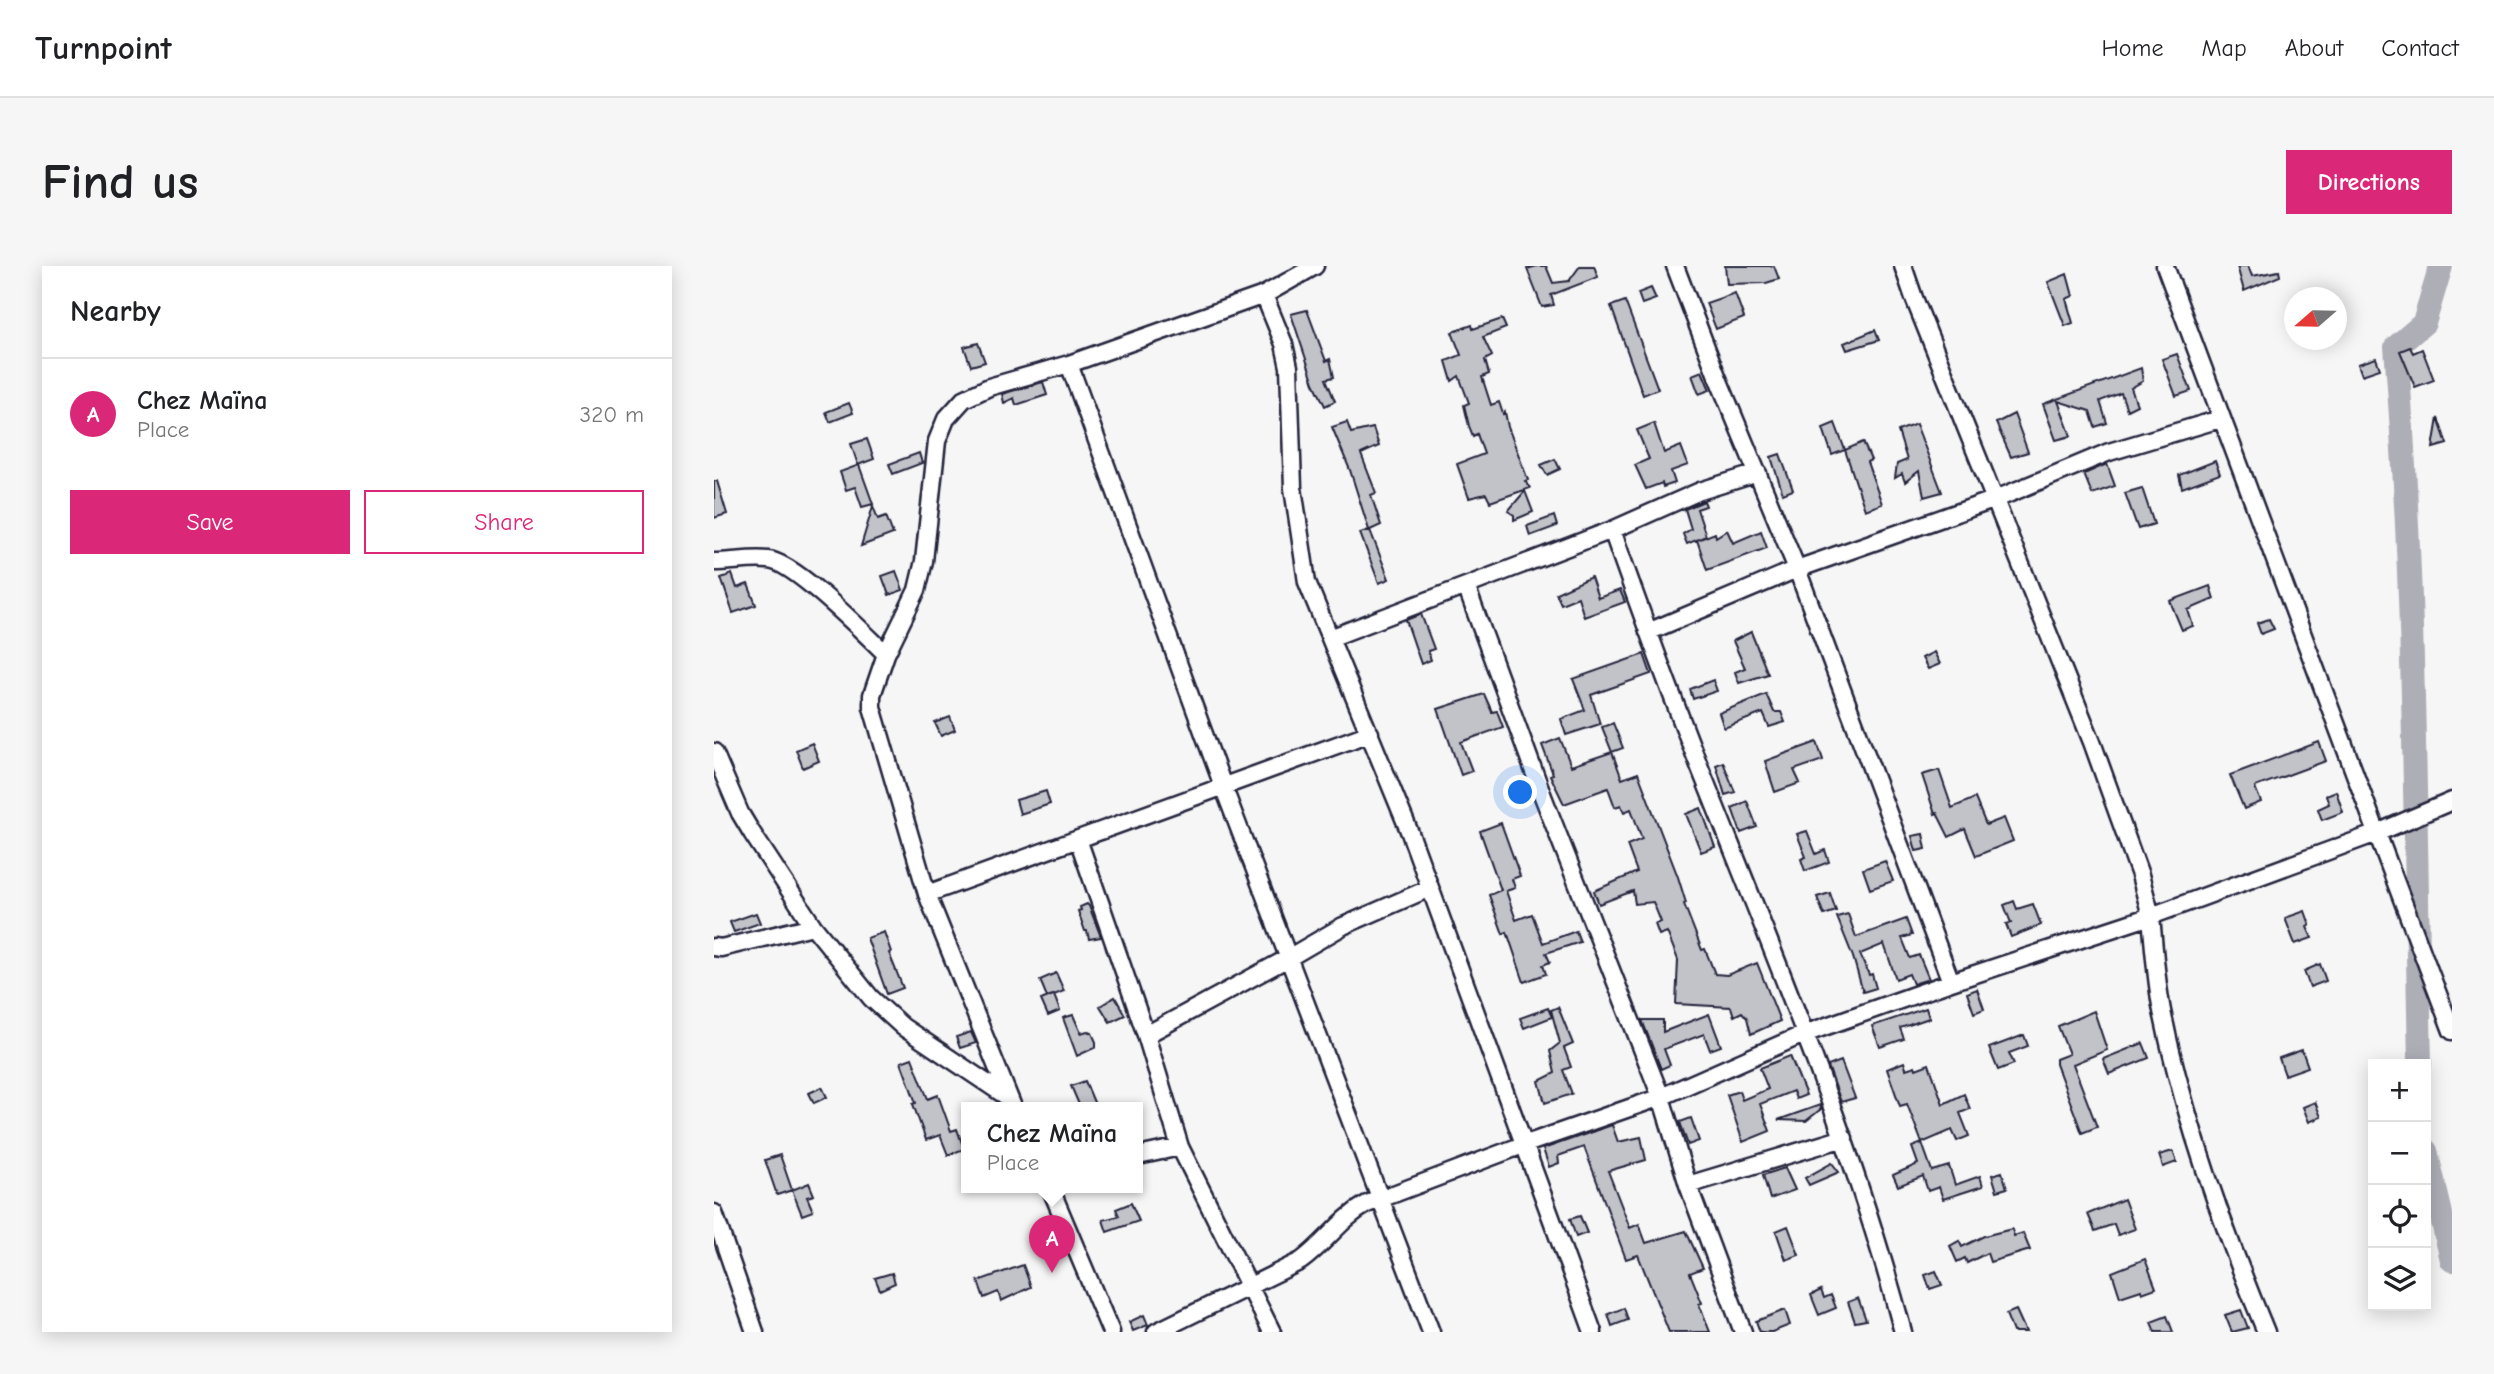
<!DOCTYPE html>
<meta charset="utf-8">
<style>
body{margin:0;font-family:"Comic Neue",sans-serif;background:#f6f6f6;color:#202124}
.controls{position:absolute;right:21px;bottom:21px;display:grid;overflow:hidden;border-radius:0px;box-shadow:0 4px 18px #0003}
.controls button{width:63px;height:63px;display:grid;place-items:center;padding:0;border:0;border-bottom:2px solid #e0e0e0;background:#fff;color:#202124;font:35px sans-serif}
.compass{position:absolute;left:1570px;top:21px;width:63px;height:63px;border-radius:50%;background:#fff;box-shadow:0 4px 18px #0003;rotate:250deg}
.you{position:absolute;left:807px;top:527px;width:24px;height:24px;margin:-18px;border:5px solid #fff;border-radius:50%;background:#1a73e8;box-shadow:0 0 0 10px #1a73e833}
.badge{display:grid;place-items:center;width:46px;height:46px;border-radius:50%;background:#db2777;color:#fff;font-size:23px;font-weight:700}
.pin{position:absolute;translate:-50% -58px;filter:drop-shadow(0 2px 4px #0008)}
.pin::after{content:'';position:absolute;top:37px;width:24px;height:21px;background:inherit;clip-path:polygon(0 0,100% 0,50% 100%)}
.popup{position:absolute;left:247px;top:836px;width:182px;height:91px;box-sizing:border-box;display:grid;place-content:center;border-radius:0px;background:#fff;filter:drop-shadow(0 2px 5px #0005);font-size:23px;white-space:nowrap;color:#757577}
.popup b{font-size:26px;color:#202124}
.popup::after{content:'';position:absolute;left:50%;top:100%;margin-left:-14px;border:14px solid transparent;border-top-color:#fff}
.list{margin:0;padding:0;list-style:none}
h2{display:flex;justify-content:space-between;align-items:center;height:91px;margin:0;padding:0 28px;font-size:30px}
h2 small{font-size:23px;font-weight:400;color:#757577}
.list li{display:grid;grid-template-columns:46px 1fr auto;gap:21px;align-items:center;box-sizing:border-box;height:112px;padding:0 28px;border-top:2px solid #e0e0e0}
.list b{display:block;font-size:26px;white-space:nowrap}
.list p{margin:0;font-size:23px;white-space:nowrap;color:#757577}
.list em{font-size:23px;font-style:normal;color:#757577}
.actions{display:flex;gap:14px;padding:21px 28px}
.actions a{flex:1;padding:16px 0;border:2px solid #db2777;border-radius:0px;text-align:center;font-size:24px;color:#db2777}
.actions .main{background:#db2777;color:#fff}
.icon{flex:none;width:38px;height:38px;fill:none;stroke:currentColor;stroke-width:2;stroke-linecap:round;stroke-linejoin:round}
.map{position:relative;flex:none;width:1738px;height:1066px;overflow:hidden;border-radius:0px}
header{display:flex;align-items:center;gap:42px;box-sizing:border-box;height:98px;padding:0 35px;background:#fff;border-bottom:2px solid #e0e0e0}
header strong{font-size:33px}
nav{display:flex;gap:38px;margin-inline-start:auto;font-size:24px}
.intro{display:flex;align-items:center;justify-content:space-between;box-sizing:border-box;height:168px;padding:0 42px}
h1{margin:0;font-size:49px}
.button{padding:18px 32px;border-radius:0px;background:#db2777;color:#fff;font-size:24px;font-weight:700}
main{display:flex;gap:42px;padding:0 42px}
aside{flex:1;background:#fff;border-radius:0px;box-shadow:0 4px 18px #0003}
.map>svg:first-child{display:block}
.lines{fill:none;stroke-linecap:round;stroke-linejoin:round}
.river{stroke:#aeaeb7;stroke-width:24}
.building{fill:#c2c2c9;stroke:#22223b;stroke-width:2}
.street-casing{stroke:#22223b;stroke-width:21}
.street{stroke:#fff;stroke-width:16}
</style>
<header>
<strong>Turnpoint</strong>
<nav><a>Home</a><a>Map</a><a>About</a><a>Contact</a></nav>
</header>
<div class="intro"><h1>Find us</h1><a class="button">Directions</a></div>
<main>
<aside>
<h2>Nearby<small></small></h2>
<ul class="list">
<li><span class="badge">A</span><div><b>Chez Maïna</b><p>Place</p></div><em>320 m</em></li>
</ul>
<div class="actions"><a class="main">Save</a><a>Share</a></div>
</aside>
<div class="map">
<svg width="1738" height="1066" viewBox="0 0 1738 1066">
<rect width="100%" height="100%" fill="#f6f6f7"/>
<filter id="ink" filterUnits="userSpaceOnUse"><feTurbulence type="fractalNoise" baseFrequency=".0143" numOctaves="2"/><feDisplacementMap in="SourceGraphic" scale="14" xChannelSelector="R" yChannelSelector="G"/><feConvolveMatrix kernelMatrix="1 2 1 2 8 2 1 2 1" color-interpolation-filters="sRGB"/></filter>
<g filter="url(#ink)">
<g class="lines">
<path class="river" d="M 1706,798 C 1701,559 1701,320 1682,81 L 1710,57 L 1727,0
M 1712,885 L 1738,994"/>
</g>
<path class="building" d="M 823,0 L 832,0 L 839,17 L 855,15 L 866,0 L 880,0 L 884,11 L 837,29 L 840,39 L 828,41 L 813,3 Z
M 1011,0 L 1060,0 L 1065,13 L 1052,17 L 1013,18 Z
M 1523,0 L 1534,0 L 1538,10 L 1565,5 L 1566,10 L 1530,25 Z
M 1353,8 L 1359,30 L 1352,33 L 1359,57 L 1351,60 L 1334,16 Z
M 937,22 L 942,33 L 928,38 L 924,27 Z
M 1021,27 L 1030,52 L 1002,63 L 992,37 Z
M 911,35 L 944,123 L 929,129 L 897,40 Z
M 593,44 L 612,95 L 616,93 L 620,111 L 612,113 L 621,135 L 611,140 L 600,117 L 577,48 Z
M 788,53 L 792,62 L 769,71 L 778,90 L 771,94 L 775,108 L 768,111 L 777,139 L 785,136 L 789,148 L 791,146 L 794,161 L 814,214 L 811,215 L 816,222 L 776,236 L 772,228 L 755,232 L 743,198 L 770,188 L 763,168 L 759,170 L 755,160 L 750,139 L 755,137 L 745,110 L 738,115 L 732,95 L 747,89 L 738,66 L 758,59 L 759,63 Z
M 1161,64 L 1165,74 L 1133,84 L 1130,77 Z
M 264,77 L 271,96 L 257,100 L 250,81 Z
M 1696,81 L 1699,87 L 1708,83 L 1720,114 L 1701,121 L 1686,85 Z
M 1463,88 L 1477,125 L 1462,130 L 1448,93 Z
M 1662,92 L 1666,103 L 1648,109 L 1644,98 Z
M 1427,102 L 1429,115 L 1417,122 L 1423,139 L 1413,144 L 1407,127 L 1386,135 L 1393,157 L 1381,161 L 1376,145 L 1344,135 L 1357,170 L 1342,174 L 1329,138 Z
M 988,105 L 996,124 L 985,128 L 978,109 Z
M 329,116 L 333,129 L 302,139 L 300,132 L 290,137 L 288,128 Z
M 135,137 L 139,147 L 116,156 L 112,146 Z
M 1300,148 L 1314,186 L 1297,191 L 1282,157 Z
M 1724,152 L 1733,178 L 1719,182 Z
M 633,156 L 637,167 L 659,162 L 665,180 L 647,188 L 662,227 L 657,229 L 667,259 L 656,264 L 675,313 L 665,317 L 646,267 L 655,264 L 636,204 L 618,161 Z
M 940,157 L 950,187 L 967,180 L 974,199 L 957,205 L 961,217 L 949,221 L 948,217 L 932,223 L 921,199 L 935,193 L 923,164 Z
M 1121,157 L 1131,184 L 1118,189 L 1109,162 Z
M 1202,158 L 1228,226 L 1210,231 L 1205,205 L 1191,216 L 1188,208 L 1181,212 L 1183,198 L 1193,194 L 1184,165 Z
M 153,173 L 160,193 L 144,199 L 137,178 Z
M 1149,176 L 1157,194 L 1153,196 L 1168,238 L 1151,244 L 1131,184 Z
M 205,187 L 208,197 L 179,208 L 175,198 Z
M 1066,188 L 1079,224 L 1069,228 L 1057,191 Z
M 841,193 L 846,203 L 833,209 L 827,199 Z
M 1501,195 L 1506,208 L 1468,222 L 1465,209 Z
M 1393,198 L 1401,220 L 1378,228 L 1370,208 Z
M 145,199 L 159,238 L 148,241 L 141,221 L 132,224 L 126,206 Z
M 0,215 L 3,215 L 13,248 L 0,252 Z
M 1428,222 L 1440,258 L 1424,263 L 1411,227 Z
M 811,225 L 819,246 L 800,254 L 800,249 L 794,245 Z
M 990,235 L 992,240 L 983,243 L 992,270 L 973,278 L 969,268 L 977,263 L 971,243 Z
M 159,240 L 164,253 L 172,250 L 179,268 L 147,280 Z
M 840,250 L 843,260 L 816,270 L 813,260 Z
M 1013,264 L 1019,277 L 1047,265 L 1053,282 L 993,304 L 983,274 L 1001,267 L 1002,271 Z
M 182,305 L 189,324 L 175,329 L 168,310 Z
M 18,308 L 23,322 L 34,318 L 42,339 L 19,347 L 7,312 Z
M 877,311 L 884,332 L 906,324 L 911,336 L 870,351 L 864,331 L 847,338 L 842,327 Z
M 1496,320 L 1500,333 L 1474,344 L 1479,360 L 1468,364 L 1456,335 Z
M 707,348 L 720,383 L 714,385 L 717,394 L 707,398 L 692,354 Z
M 1555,353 L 1560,363 L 1547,368 L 1543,357 Z
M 1037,366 L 1054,408 L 1025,417 L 1021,406 L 1031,402 L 1019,375 Z
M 1220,386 L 1226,398 L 1214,403 L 1208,392 Z
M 930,388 L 937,408 L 877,429 L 886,458 L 852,469 L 847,453 L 871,444 L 859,413 Z
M 999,414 L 1003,425 L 979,433 L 976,423 Z
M 770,428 L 778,446 L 783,445 L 789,461 L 747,476 L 758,505 L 747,509 L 724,443 Z
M 1052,428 L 1060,446 L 1067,446 L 1071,456 L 1055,461 L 1049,447 L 1010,462 L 1005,447 Z
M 236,451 L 241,464 L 227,470 L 221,457 Z
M 899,457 L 909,482 L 898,486 L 888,461 Z
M 846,472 L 857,500 L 898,486 L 908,513 L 924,507 L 964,611 L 972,637 L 970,638 L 988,684 L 991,683 L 1001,708 L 1013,709 L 1043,697 L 1066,755 L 1037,768 L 1033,752 L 1028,746 L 1020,750 L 1017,741 L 962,738 L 964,694 L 953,666 L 945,669 L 941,658 L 947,656 L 939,636 L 921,638 L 919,625 L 885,638 L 880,625 L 923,606 L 913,579 L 928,573 L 917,543 L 910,546 L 907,539 L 901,541 L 894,522 L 850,538 L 836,509 L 839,508 L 828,479 Z
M 1103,476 L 1109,494 L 1080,504 L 1086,517 L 1061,526 L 1051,495 Z
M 1605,476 L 1612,495 L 1541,521 L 1547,536 L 1530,543 L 1516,509 Z
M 98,477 L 105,495 L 89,502 L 82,484 Z
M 1009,496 L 1021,526 L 1011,529 L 1002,499 Z
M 1225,504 L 1238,542 L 1261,532 L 1272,559 L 1290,552 L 1299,575 L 1262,590 L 1251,563 L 1235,571 L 1223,547 L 1221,548 L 1208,509 Z
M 332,525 L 336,538 L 306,548 L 302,534 Z
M 1622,525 L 1629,546 L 1608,554 L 1604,543 L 1615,538 L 1612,529 Z
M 1033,535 L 1043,561 L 1027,567 L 1018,542 Z
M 987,542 L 1001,581 L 987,586 L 972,548 Z
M 787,557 L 806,610 L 798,613 L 801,622 L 792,625 L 802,654 L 818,648 L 829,677 L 862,665 L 866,676 L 832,687 L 836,696 L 829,699 L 832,708 L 810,716 L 793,666 L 789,668 L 775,629 L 787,624 L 766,565 Z
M 1093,565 L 1102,588 L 1111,584 L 1115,596 L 1091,605 L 1087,593 L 1092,591 L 1083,568 Z
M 1209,568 L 1212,583 L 1202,585 L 1198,570 Z
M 1171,595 L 1179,615 L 1156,623 L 1149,603 Z
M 1116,627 L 1122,645 L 1110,649 L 1103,631 Z
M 1300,635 L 1303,643 L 1319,638 L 1327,659 L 1297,671 L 1292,658 L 1297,657 L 1290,639 Z
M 373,638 L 375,640 L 387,671 L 375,673 L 373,665 L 371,665 L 364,645 L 367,644 L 366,641 Z
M 1591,645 L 1596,659 L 1593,661 L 1598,672 L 1581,678 L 1571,652 Z
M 42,647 L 46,657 L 20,666 L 16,656 Z
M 1134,648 L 1142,671 L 1192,653 L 1198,669 L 1188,672 L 1196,692 L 1205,689 L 1215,713 L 1199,718 L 1195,708 L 1182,713 L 1170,678 L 1146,688 L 1155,709 L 1158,708 L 1162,722 L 1149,726 L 1139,691 L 1123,651 Z
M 170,666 L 177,686 L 175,687 L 189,722 L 173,728 L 153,672 Z
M 1606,698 L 1612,715 L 1596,721 L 1590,705 Z
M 342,707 L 350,725 L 340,729 L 346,745 L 334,750 L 327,734 L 339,729 L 333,731 L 326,714 Z
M 1263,723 L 1270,743 L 1260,747 L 1253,727 Z
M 401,731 L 411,749 L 396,756 L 386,740 Z
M 844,741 L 859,778 L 850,782 L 857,801 L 849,804 L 858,828 L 831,837 L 825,815 L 841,807 L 836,785 L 846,777 L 837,744 Z
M 834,742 L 838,751 L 810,762 L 806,752 Z
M 1212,742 L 1215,752 L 1186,762 L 1190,773 L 1166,781 L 1158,760 Z
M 1380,745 L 1393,784 L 1359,798 L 1383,861 L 1368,867 L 1342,798 L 1342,793 L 1355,788 L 1344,760 Z
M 995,748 L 1007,780 L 996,784 L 990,768 L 950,783 L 956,799 L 947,803 L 928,754 L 949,754 L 949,766 Z
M 359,749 L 367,767 L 373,765 L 378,767 L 382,776 L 382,781 L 363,790 L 349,752 Z
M 257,766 L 262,777 L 246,782 L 242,771 Z
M 1310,769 L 1314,780 L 1295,787 L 1300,798 L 1284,804 L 1275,782 Z
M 1429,777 L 1435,792 L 1395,808 L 1389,793 Z
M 1588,784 L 1594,801 L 1571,809 L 1565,792 Z
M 1076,790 L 1092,829 L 1082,833 L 1079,825 L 1046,838 L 1056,865 L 1029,876 L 1013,829 L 1025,825 L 1028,834 L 1054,823 L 1046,802 Z
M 198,792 L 214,833 L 224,829 L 237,865 L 243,863 L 250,883 L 234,889 L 226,869 L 212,874 L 199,838 L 202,837 L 187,796 Z
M 1127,795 L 1141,832 L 1127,836 L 1114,800 Z
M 1190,796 L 1192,803 L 1201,800 L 1202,803 L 1215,798 L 1229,838 L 1250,828 L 1256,843 L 1246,847 L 1255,870 L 1243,875 L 1238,864 L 1208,877 L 1193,838 L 1186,840 L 1173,803 Z
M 371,815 L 382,841 L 366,841 L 357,820 Z
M 108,821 L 113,831 L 100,837 L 95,827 Z
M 1601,836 L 1607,851 L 1595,856 L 1589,841 Z
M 1106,839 L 1107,843 L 1092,855 L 1064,854 Z
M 977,852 L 985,875 L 974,879 L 966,856 Z
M 898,859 L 904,876 L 927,871 L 932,894 L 894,905 L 916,962 L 925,958 L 932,977 L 972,965 L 989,1002 L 976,1007 L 988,1037 L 985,1038 L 996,1066 L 955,1066 L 924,989 L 912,993 L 870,881 L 844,890 L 845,897 L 835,901 L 829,883 Z
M 1208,877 L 1218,905 L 1235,900 L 1241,919 L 1266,910 L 1269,920 L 1229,933 L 1225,921 L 1214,925 L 1209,910 L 1184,920 L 1179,909 L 1204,898 L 1198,881 Z
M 1459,885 L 1463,896 L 1449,901 L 1445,889 Z
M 66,889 L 78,924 L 63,929 L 51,894 Z
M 1118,897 L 1125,906 L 1095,919 L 1091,912 Z
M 1071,902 L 1081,924 L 1056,933 L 1049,909 Z
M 1288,906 L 1293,922 L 1283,925 L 1278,909 Z
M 95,917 L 100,929 L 93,931 L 99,945 L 88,949 L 78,924 Z
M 1410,933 L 1421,963 L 1404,969 L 1400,958 L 1381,965 L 1374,948 Z
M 417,937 L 425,955 L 393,966 L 389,954 L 405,950 L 402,943 Z
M 866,950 L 873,967 L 862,971 L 856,953 Z
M 1074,960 L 1085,989 L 1072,994 L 1062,965 Z
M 1298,963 L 1300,970 L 1309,967 L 1316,984 L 1276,996 L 1273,987 L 1253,997 L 1251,992 L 1243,996 L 1236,980 L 1245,975 L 1248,981 L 1270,970 Z
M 1431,993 L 1442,1022 L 1428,1027 L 1427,1024 L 1406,1031 L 1398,1006 Z
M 309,999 L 317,1021 L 287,1035 L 284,1026 L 270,1032 L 264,1015 Z
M 1222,1005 L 1228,1019 L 1216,1023 L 1211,1009 Z
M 178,1007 L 181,1017 L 166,1024 L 161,1012 Z
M 1107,1024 L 1110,1032 L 1117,1029 L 1122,1042 L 1105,1049 L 1097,1029 Z
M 1144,1032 L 1152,1054 L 1141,1056 L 1134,1036 Z
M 910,1042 L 914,1054 L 898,1060 L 894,1048 Z
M 1071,1044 L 1076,1059 L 1058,1066 L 1046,1066 L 1042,1055 Z
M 1302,1044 L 1312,1066 L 1299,1066 L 1292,1048 Z
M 1527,1044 L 1534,1062 L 1518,1066 L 1511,1049 Z
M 430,1049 L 434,1059 L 419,1065 L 415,1056 Z
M 1453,1050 L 1459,1066 L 1441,1066 L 1437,1056 Z"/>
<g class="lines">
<g class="street-casing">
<path id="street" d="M 961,0 L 1003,110 L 1083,303 L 1237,716
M 1189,0 L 1200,32 L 1378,476 L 1426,609 L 1437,650 L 1663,567 L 1738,765
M 1451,0 L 1663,567 L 1738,535
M 550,29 L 570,78 L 575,101 L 579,222 L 593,316 L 696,567 L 879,1066
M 355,98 L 509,520 L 717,1066
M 898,264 C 926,344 955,423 986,502 C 1060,688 1138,873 1189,1066
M 0,296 C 18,296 37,292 54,294 C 81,296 151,368 172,388
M 752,320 L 830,533 L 947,831 L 974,919 L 1029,1066
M 934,366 L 1083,303 L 1282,233 L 1395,186 L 1506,153
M 616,372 L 898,264 L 986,225 L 1044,207
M 0,486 L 26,547 L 38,567 L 99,660 L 157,732 L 189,761 L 295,832
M 364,573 L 432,769 L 466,881 L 558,1066
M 213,628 L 656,467
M 0,681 L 7,682 L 99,660
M 432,769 L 576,691 L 629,660 L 716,622
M 299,841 L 213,628 L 158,441 L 158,429 L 172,388 L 203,324 L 210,295 L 223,175 L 232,153 L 250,133 L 275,121 L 355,98 L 550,29 L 601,0
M 424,890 L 466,881
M 974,919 L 1130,872
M 336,921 L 397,1066
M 0,947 L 41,1066
M 442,1066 L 587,995 C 611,978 626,953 653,938 L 809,879 L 947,831 L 1090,768 L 1237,716 L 1437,650 C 1440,682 1442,714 1448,745 C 1470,853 1510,965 1552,1066"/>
</g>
<use href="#street" class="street"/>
</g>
</g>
</svg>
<div class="controls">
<button>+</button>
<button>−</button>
<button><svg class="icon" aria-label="locate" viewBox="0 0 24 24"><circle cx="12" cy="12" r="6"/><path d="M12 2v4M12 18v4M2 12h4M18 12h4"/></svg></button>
<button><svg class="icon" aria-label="layers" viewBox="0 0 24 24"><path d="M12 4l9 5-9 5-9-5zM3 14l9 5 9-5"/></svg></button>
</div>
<svg class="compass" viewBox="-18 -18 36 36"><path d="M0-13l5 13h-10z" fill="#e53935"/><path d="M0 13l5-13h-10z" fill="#757577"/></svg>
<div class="you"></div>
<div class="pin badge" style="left:338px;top:1007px">A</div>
<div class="popup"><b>Chez Maïna</b>Place</div>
</div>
</main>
